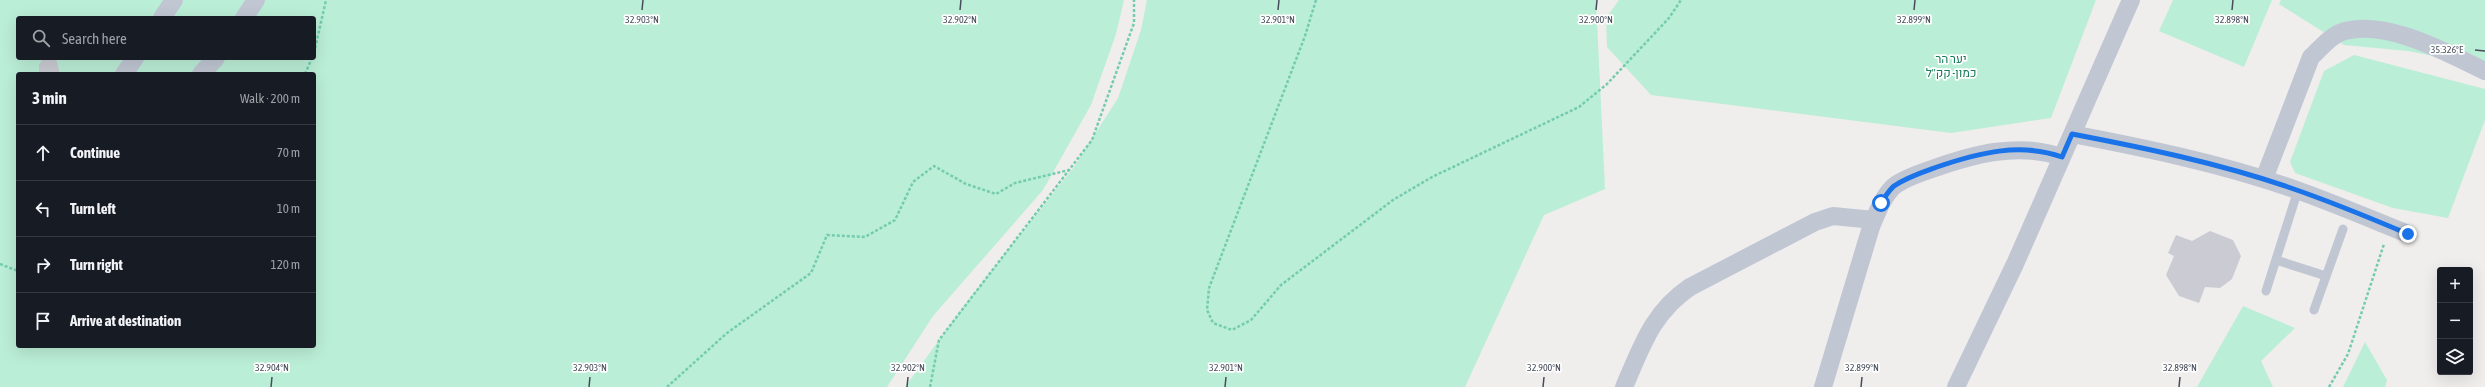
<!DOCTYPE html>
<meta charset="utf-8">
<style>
body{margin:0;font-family:"Asap Condensed",Heebo,sans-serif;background:#242831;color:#f1f3f6}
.controls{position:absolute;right:12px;bottom:12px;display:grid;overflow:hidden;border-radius:4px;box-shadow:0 4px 16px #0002}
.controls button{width:36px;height:36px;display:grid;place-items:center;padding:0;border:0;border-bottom:1px solid #363941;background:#171b24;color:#f1f3f6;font:20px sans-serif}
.stop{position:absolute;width:12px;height:12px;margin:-9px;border:3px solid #1a73e8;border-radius:50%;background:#fff}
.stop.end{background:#1a73e8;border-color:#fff;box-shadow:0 1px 4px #0008}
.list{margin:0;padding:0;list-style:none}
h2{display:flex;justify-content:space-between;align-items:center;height:52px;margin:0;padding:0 16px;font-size:17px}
h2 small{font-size:13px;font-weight:400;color:#9ea1a6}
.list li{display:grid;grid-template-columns:26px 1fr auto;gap:12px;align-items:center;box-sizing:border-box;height:56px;padding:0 16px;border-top:1px solid #363941}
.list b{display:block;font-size:15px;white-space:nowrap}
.list em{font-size:13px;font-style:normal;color:#9ea1a6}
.icon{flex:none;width:22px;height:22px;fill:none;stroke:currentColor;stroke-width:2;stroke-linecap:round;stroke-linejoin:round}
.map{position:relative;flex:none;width:2485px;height:387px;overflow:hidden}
.search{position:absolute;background:#171b24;box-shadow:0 4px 16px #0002;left:16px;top:16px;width:300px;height:44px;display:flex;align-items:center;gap:10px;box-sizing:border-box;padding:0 14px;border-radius:4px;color:#9ea1a6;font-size:15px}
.panel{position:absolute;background:#171b24;box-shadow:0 4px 16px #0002;left:16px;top:72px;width:300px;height:276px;border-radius:4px}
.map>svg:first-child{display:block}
.green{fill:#bbeed7;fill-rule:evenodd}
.building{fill:#cacbd3}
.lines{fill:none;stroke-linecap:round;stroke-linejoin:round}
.path{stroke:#73ccae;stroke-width:2.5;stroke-dasharray:3 2;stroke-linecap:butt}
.lane{stroke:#c0c7d3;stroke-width:9}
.street{stroke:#c0c7d3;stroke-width:18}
.route{stroke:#1a73e8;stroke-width:5}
.ticks{fill:none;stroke:#464d5a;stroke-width:1.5}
.labels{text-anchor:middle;stroke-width:3.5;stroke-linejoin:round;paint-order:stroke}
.park-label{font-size:12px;fill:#177b59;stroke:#fff}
.ticks-label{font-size:10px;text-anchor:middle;fill:#464d5a;stroke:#fff;stroke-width:3.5;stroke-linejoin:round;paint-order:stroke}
</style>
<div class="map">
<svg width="2485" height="387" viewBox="0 0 2485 387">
<rect width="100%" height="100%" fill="#f0eded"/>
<path class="green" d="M 0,0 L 1124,0 L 1116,34 L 1091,105 L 1043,190 L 933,316 L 887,387 L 0,387 ZM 18,18 L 314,18 L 314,58 L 18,58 ZM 18,74 L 314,74 L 314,346 L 18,346 Z
M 1147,0 L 1596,0 L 1605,189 L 1544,215 L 1465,387 L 905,387 L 969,299 L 1074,167 L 1118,98 L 1141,30 Z
M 1619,0 L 2096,0 L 2051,118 L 1951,133 L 1651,95 L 1607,47 L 1606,18 Z
M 2173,0 L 2272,0 L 2244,67 L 2159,31 Z
M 2281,0 L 2485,0 L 2485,66 L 2408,51 L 2344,45 L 2279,4 Z
M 2354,55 L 2485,89 L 2485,120 L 2448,218 L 2393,208 L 2295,173 L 2290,162 L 2324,71 Z
M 2243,306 L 2295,328 L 2261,361 L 2273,387 L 2197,387 Z
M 2365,342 L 2387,380 L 2385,387 L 2343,387 Z"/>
<path class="building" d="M 43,58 L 56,58 L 60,74 L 39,74 L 39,65 Z
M 2210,231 L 2233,240 L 2241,256 L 2232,279 L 2220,288 L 2205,287 L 2199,303 L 2179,296 L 2166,275 L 2174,256 L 2168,253 L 2176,235 L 2192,241 Z"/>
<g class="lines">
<path class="path" d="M 1316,0 L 1305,36 L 1209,288 L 1207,310 L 1213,323 L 1232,330 L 1251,320 L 1281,285 L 1393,200 L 1432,177 L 1579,107 L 1607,84 L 1669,18 L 1681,0
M 314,53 L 326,0
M 305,74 L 312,58
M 0,264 L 18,271
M 667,387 L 727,333 L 811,273 L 827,235 L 865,237 L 895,220 L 913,182 L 934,166 L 966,184 L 996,194 L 1015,183 L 1069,170
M 930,387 L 939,340 L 1092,140 L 1134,23 L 1134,0
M 2329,387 L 2348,354 L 2384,244"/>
<path class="lane" d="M 2276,260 L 2326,276
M 2266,291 L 2298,190
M 2314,310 L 2343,229"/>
<path class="street" d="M 162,18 L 174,0
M 244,18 L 256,0
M 124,74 L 135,58
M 201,74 L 216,58
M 2072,134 C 2145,148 2218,163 2288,187 C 2329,201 2368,218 2408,234
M 2264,179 L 2311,57 C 2320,49 2330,36 2342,32 C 2385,18 2447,53 2485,71
M 1624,387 C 1642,346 1652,313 1690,287 L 1815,222 L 1833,216 L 1874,220
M 1823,387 L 1871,227 C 1877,213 1882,198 1893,187 C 1902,179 1920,173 1932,169 C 1974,154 2018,142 2062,157
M 1956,387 L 2015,264 L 2131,0"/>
</g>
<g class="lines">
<path class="route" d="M 1881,203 C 1885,197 1889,190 1894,186 C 1907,177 1923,172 1937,167 C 1978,153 2020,142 2062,157 L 2072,134 C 2145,148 2218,163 2288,187 C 2329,201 2368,217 2408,234"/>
</g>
<path class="ticks" d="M 642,10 L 643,0M 960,10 L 961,0M 1278,10 L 1279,0M 1596,10 L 1597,0M 1914,10 L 1915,0M 2232,10 L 2233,0M 2475,50 L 2485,51M 271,387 L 272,377M 589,387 L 590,377M 907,387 L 908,377M 1225,387 L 1226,377M 1543,387 L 1544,377M 1861,387 L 1862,377M 2179,387 L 2180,377"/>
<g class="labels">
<g class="park-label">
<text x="1951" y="63">יער הר<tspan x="1951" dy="14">כמון- קק"ל</tspan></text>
</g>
</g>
<g class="ticks-label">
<text x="642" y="23">32.903°N</text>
<text x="960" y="23">32.902°N</text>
<text x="1278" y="23">32.901°N</text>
<text x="1596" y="23">32.900°N</text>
<text x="1914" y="23">32.899°N</text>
<text x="2232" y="23">32.898°N</text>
<text x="2447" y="53">35.326°E</text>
<text x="272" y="371">32.904°N</text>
<text x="590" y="371">32.903°N</text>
<text x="908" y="371">32.902°N</text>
<text x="1226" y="371">32.901°N</text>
<text x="1544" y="371">32.900°N</text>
<text x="1862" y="371">32.899°N</text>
<text x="2180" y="371">32.898°N</text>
</g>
</svg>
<div class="controls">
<button>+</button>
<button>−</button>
<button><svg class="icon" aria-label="layers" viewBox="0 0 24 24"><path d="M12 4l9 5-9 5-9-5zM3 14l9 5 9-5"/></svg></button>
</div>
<div class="stop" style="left:1881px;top:203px"></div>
<div class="stop end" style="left:2408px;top:234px"></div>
<div class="search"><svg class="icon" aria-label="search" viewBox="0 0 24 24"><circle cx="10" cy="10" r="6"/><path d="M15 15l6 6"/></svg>Search here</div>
<section class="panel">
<h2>3 min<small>Walk · 200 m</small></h2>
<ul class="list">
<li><svg class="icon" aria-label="ahead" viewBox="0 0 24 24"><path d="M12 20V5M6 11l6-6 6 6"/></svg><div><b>Continue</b></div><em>70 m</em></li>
<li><svg class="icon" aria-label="left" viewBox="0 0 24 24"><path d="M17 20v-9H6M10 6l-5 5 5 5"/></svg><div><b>Turn left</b></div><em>10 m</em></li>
<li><svg class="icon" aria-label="right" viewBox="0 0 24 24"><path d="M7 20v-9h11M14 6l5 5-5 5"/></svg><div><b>Turn right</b></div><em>120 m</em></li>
<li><svg class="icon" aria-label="arrive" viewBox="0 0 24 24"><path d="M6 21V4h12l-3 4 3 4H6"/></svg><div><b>Arrive at destination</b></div></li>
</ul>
</section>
</div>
